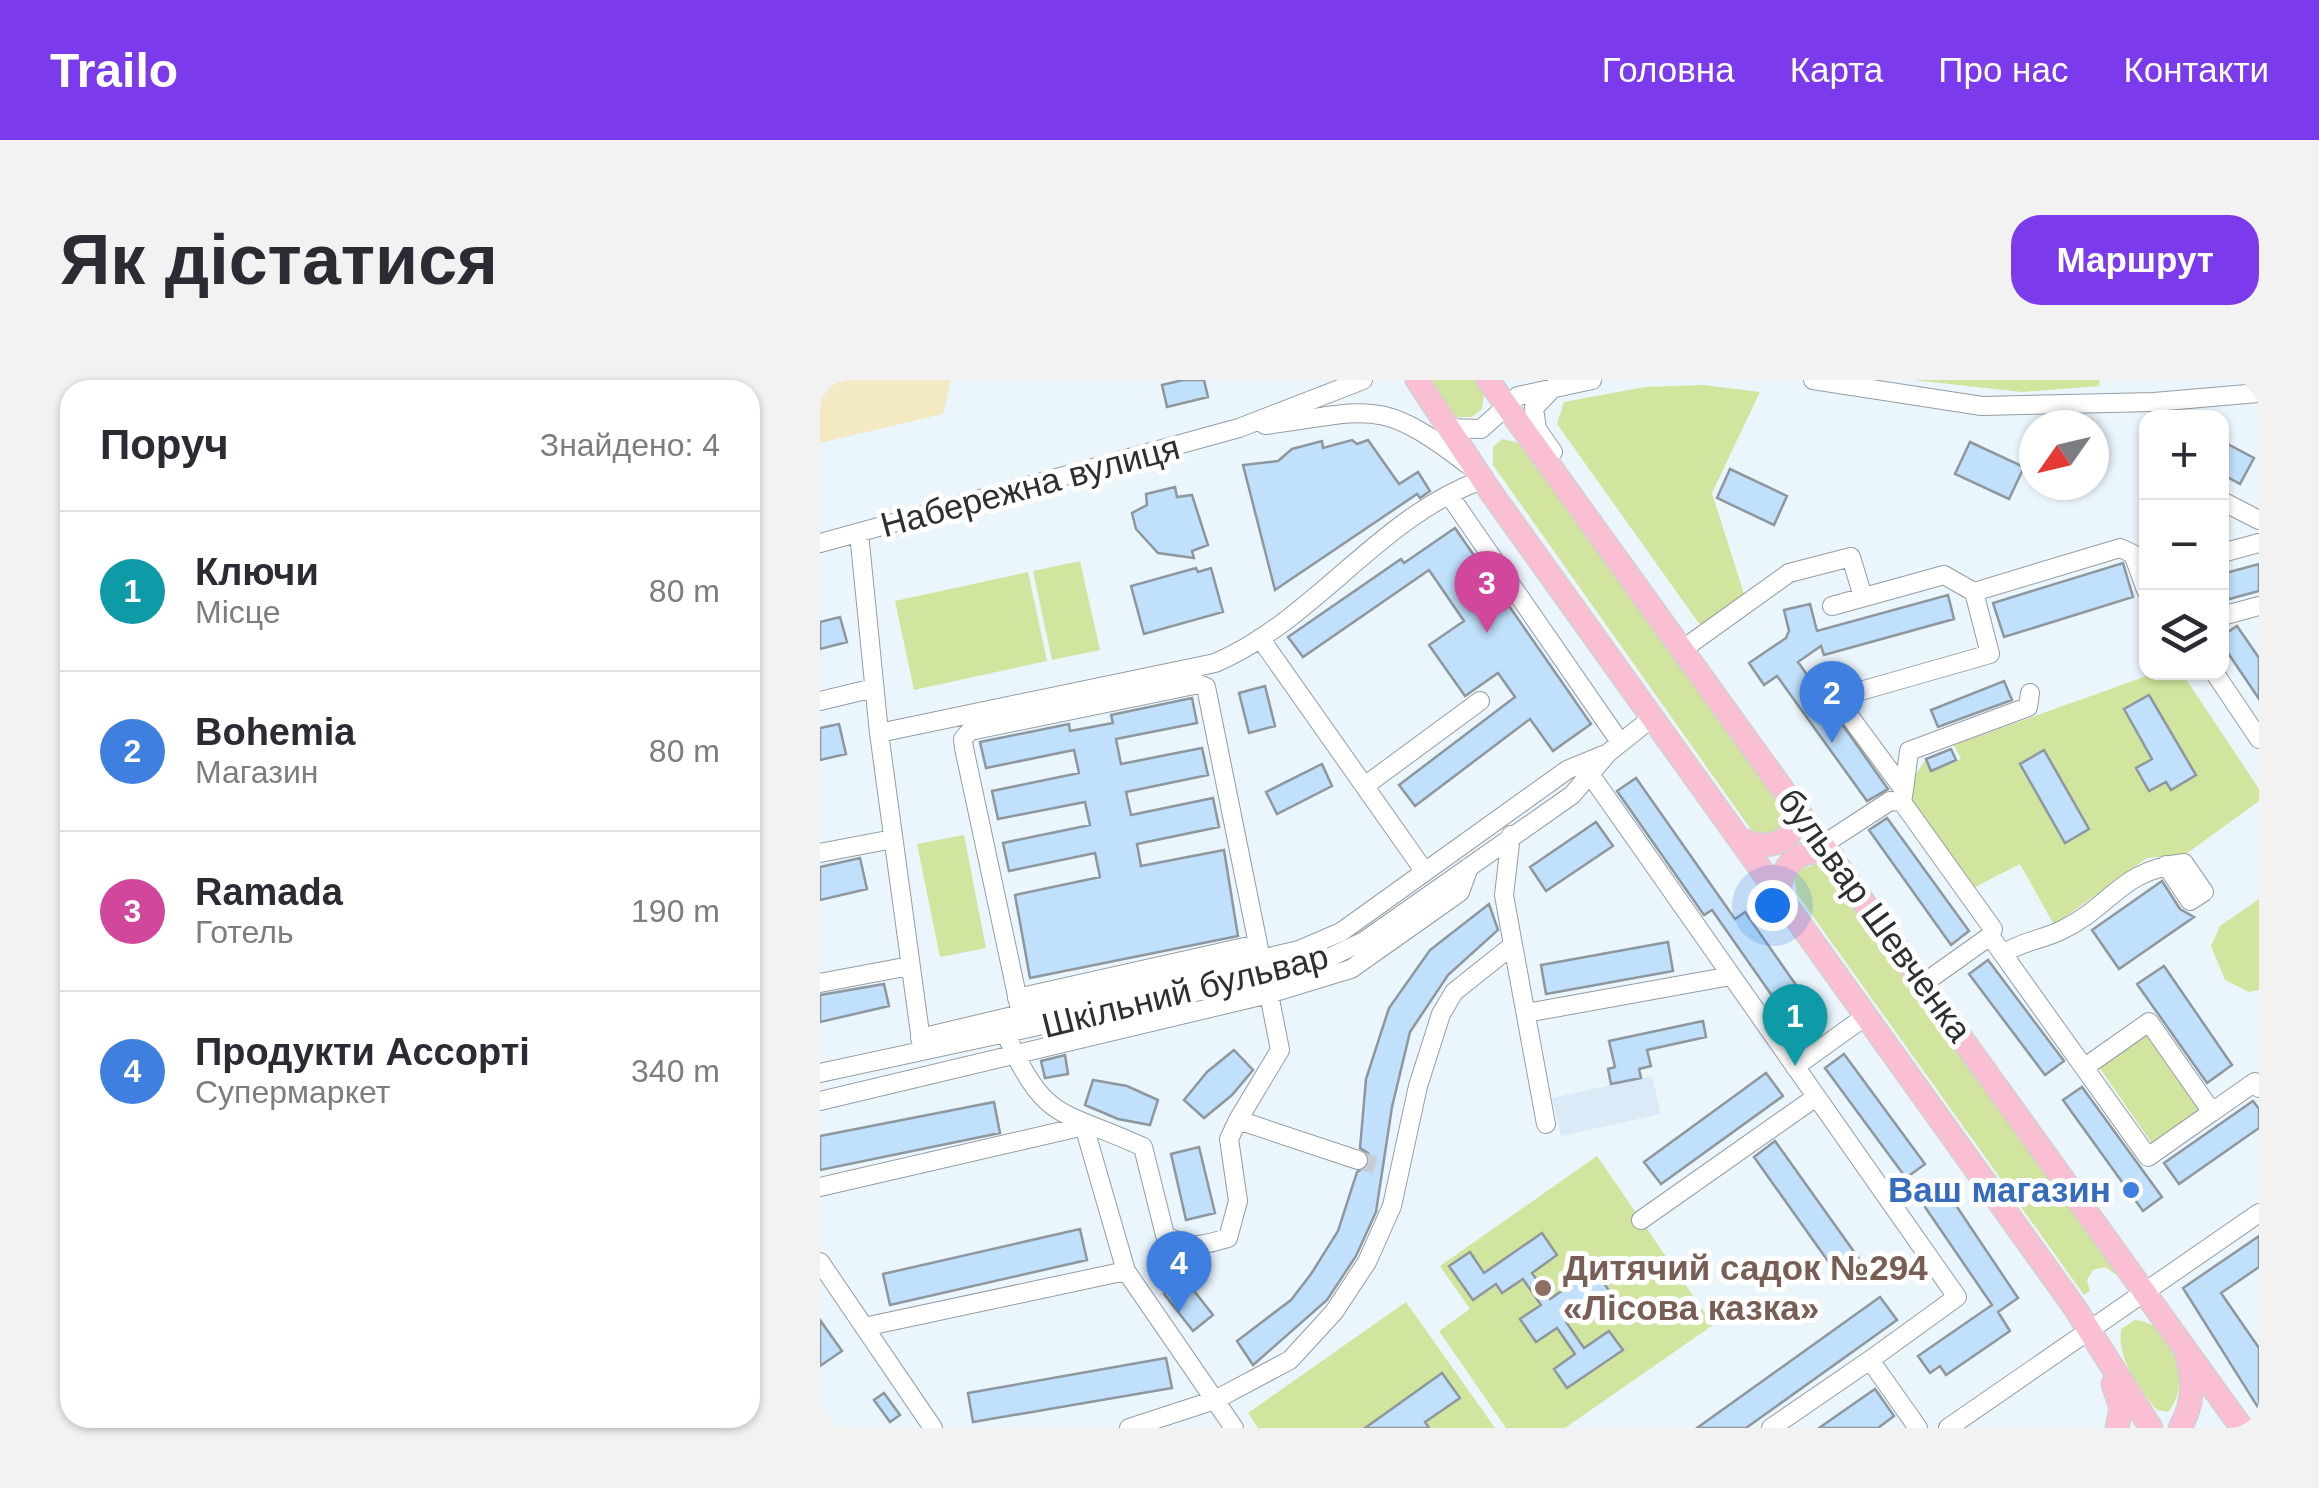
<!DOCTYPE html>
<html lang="uk">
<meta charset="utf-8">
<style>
body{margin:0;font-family:Arial,sans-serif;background:#f2f2f3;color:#2b2b33}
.controls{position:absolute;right:30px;top:30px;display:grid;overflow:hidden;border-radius:20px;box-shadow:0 2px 8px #0004}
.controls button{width:90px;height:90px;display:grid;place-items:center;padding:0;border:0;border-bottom:2px solid #e1e1e2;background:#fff;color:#2b2b33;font:50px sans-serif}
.compass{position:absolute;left:1199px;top:30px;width:90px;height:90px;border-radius:50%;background:#fff;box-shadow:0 2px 8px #0004;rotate:236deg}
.you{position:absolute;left:952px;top:525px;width:35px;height:35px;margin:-25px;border:8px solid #fff;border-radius:50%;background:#1a73e8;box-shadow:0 0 0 15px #1a73e833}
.badge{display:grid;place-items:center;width:65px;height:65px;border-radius:50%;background:#7c3aed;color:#fff;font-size:32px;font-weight:700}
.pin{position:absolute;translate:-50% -82px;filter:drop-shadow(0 2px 5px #0008)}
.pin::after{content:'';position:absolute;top:52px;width:35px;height:30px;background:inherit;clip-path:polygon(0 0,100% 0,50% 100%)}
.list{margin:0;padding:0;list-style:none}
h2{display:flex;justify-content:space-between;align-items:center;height:130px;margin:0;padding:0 40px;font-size:42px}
h2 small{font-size:32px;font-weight:400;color:#7c7c81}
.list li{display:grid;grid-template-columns:65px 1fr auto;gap:30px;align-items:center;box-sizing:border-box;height:160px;padding:0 40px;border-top:2px solid #e1e1e2}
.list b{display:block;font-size:38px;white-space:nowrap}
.list p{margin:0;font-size:32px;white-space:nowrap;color:#7c7c81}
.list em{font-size:32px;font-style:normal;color:#7c7c81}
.icon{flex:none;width:55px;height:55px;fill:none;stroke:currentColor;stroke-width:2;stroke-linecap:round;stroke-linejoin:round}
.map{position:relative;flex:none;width:1439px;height:1048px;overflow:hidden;border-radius:30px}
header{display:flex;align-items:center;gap:60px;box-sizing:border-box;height:140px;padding:0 50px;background:#7c3aed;color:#fff}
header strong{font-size:48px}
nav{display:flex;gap:55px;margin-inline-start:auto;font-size:35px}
.intro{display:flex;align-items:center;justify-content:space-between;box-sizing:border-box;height:240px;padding:0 60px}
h1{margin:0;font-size:70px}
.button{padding:25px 45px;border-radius:30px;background:#7c3aed;color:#fff;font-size:35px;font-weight:700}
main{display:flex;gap:60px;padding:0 60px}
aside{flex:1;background:#fff;border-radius:30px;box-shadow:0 2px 8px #0004}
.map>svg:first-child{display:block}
.built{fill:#dbeaf7}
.green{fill:#d1e59e}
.sand{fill:#f3eac4}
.building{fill:#c0e0fb;stroke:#8e979d;stroke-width:2.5}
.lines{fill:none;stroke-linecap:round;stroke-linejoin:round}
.minor-tunnel{stroke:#c5ced4;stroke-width:18;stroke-dasharray:18 9;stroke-linecap:butt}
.minor-casing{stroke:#949da4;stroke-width:20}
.major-casing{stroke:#d1d1d2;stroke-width:25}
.minor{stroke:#fff;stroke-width:18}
.major{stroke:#fbbfd3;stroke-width:22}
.shop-dot{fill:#3f7fe0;stroke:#fff;stroke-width:4}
.education-dot{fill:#8d6e63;stroke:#fff;stroke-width:4}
.labels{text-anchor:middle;stroke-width:10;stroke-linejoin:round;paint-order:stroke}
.street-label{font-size:35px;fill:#2d3033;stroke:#fff}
.shop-label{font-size:35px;font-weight:bold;fill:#366cbe;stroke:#fff;text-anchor:end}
.education-label{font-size:35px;font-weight:bold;fill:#785e54;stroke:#fff;text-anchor:start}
</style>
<header>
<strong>Trailo</strong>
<nav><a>Головна</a><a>Карта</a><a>Про нас</a><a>Контакти</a></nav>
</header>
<div class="intro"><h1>Як дістатися</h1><a class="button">Маршрут</a></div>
<main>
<aside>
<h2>Поруч<small>Знайдено: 4</small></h2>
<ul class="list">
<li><span class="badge" style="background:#0f9aa8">1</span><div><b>Ключи</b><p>Місце</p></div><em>80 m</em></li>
<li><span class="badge" style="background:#3f7fe0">2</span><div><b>Bohemia</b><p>Магазин</p></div><em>80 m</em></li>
<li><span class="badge" style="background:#d1479c">3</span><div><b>Ramada</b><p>Готель</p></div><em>190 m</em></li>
<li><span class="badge" style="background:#3f7fe0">4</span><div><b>Продукти Ассорті</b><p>Супермаркет</p></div><em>340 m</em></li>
</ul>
</aside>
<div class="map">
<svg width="1439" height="1048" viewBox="0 0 1439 1048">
<rect width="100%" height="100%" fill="#ebf5fc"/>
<path class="built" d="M 832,696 L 841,734 L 741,756 L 732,718 Z"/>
<path class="green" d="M 610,0 L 658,0 L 664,15 L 662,29 L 652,37 L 636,37 Z
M 1093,0 L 1279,0 L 1280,6 L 1202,12 Z
M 883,5 L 940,12 L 892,113 L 925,217 L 883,249 L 737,44 L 744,22 L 825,7 Z
M 682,59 L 703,64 L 966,428 L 959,453 L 940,456 L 932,451 L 673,85 L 673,67 Z
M 260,181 L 280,270 L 232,280 L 213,191 Z
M 208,192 L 227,281 L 94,310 L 75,221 Z
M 1338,292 L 1362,293 L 1439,409 L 1439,421 L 1366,474 L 1327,478 L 1234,545 L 1200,484 L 1153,508 L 1087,416 L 1090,403 L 1106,379 L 1112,391 L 1141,379 L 1134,365 Z
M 144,455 L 166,568 L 120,577 L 97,464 Z
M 1004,482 L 1300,889 L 1295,894 L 1285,887 L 1273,890 L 1267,900 L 1270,911 L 1264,915 L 977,514 L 974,498 L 979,490 Z
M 1439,519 L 1439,610 L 1429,612 L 1405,600 L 1391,566 L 1400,546 Z
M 1328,649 L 1384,730 L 1333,765 L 1277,684 Z
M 777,776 L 893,945 L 745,1048 L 686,1048 L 619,951 L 650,929 L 620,886 Z
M 586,922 L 675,1048 L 438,1048 L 428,1033 Z
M 1315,940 C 1355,943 1373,1003 1348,1032 L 1337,1030 C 1318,1008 1297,978 1301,949 Z"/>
<path class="sand" d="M 0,0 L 131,0 L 123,34 L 0,63 Z"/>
<path class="building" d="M 363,0 L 384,0 L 388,17 L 347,27 L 342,5 Z
M 532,60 L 537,64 L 548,60 L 579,104 L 598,92 L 610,111 L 600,118 L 597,114 L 455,210 L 423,85 L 458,81 L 472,69 L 502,61 L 503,68 Z
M 1402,61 L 1434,78 L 1420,104 L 1402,94 Z
M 1150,62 L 1204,87 L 1189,119 L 1135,94 Z
M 910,89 L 967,116 L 954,145 L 897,118 Z
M 355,107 L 357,117 L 372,115 L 388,165 L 372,171 L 374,178 L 338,173 L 316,149 L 312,133 L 327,125 L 326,114 Z
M 635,148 L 771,344 L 733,371 L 710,339 L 595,426 L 579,405 L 695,317 L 678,293 L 645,316 L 609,265 L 644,241 L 609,190 L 483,277 L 468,257 L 581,179 L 584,183 Z
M 1303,183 L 1313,217 L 1184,257 L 1173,223 Z
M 1439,184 L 1439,211 L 1402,221 L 1402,194 Z
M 376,188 L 378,192 L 391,188 L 403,232 L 324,254 L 311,206 Z
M 1128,215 L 1134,239 L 1004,275 L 1001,266 L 978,282 L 1068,409 L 1047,421 L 957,296 L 944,305 L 929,283 L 966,258 L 969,251 L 964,230 L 990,224 L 997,251 Z
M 20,237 L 27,262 L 0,269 L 0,242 Z
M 1417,246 L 1439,278 L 1439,319 L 1402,264 L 1402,256 Z
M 1184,301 L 1192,320 L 1118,347 L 1111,330 Z
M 445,306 L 455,346 L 429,353 L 419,313 Z
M 1329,315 L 1376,395 L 1351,410 L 1346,402 L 1329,411 L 1316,388 L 1332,379 L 1304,329 Z
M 372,318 L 377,343 L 296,359 L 301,384 L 382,368 L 388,395 L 306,412 L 311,435 L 393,418 L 399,447 L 317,464 L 321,486 L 404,470 L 418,556 L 210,598 L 195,515 L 280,497 L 275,473 L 189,491 L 183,463 L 270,445 L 265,422 L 178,439 L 172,411 L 259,393 L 254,370 L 166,388 L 160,362 L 249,344 L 250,351 L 293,343 L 291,335 Z
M 19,344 L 26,374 L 0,380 L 0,348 Z
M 1131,369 L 1136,380 L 1111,391 L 1106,379 Z
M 1224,370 L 1269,449 L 1245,463 L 1200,384 Z
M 502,384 L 512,406 L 457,434 L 446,412 Z
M 816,398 L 915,539 L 925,532 L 1004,645 L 983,660 L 892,530 L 884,535 L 797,411 Z
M 1067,438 L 1149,551 L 1131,565 L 1049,450 Z
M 776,442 L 793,466 L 726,511 L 710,487 Z
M 40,478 L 47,509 L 0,520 L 0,487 Z
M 1342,501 L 1360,529 L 1374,537 L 1299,589 L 1272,550 Z
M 669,524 L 678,550 L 628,595 L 590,652 L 572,727 L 556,832 L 536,876 L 507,920 L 433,985 L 417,961 L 471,920 L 491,894 L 518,851 L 537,792 L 549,785 L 548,773 L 540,768 L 546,699 L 569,628 L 610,570 Z
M 848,562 L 853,591 L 726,614 L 721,585 Z
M 1168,580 L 1244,681 L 1225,695 L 1149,594 Z
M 1344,586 L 1412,685 L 1387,703 L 1317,604 Z
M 64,604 L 69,626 L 0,642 L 0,615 Z
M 883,641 L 886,657 L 827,670 L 831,686 L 819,689 L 821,698 L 791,704 L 788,689 L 795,687 L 789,661 Z
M 414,670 L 433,690 L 412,715 L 384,738 L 364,720 L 387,692 Z
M 1024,674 L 1105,784 L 1086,798 L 1005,688 Z
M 245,675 L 248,694 L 225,698 L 221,681 Z
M 946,693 L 963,716 L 841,804 L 824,782 Z
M 273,700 L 307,706 L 338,720 L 330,745 L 298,739 L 265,725 Z
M 1262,707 L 1342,817 L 1323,831 L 1243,720 Z
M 1433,721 L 1439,729 L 1439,748 L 1359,804 L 1344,783 Z
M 174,722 L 180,753 L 0,790 L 0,756 Z
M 955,761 L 1042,883 L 1020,898 L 934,777 Z
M 379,767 L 395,833 L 366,840 L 351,774 Z
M 1127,812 L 1198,918 L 1178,932 L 1190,951 L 1126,995 L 1120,986 L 1110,993 L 1098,976 L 1172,925 L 1105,827 Z
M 260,849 L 267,880 L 70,925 L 63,894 Z
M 722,853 L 737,875 L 712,893 L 730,919 L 774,889 L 790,912 L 746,942 L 764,968 L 789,951 L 803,970 L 747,1008 L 734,989 L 755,974 L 737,948 L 716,962 L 700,939 L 721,925 L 703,899 L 682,913 L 676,904 L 653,920 L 629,886 L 650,872 L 664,893 Z
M 1439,856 L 1439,887 L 1401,913 L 1439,968 L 1439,1029 L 1363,908 Z
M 364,898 L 393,935 L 373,951 L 344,914 Z
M 1060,917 L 1077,940 L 926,1048 L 877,1048 Z
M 0,940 L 22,971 L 0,986 Z
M 346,978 L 352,1008 L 153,1042 L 148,1013 Z
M 622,993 L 640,1018 L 605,1042 L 609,1048 L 545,1048 Z
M 1055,1009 L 1074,1036 L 1058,1048 L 999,1048 Z
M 64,1013 L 80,1035 L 70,1042 L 54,1020 Z"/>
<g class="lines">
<path class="minor-tunnel" d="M 538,780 L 563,787"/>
<g class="minor-casing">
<path id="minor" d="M 993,0 L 1162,26 L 1334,22 L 1439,13
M 445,45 C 548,32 558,15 647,84
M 626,48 L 661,49 L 698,16 L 772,0
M 733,72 L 717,49 L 714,28 L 735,6
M 629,115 L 800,362
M 1402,121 L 1439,140
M 39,153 L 59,353 L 102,668
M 0,163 L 419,48 L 543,0
M 1402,173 L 1439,163
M 1012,226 L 1124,195 L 1154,212 L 1300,168 L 1313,174 L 1326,210
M 1402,236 L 1439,226
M 440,258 L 605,492
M 863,269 L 969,193 L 1031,177 L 1043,217
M 1394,292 L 1439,359
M 0,321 L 54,308
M 59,353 L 395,283 C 494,241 560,136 662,100
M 772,397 L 1137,917 L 1050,980 L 1098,1048
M 546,405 L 660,321
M 1084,410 L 1089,371 L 1208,327 L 1210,313
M 1004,464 L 1070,421 L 1082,422
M 0,473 L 73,459
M 1170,556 L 1328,777 L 1392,732
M 693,565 L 726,744
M 1183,574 C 1202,561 1222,560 1242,550 C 1292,526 1300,490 1364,483 L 1384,512 L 1370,521 L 1346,485
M 0,603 L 90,586
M 1104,603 L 1170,556 L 1173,549 L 1082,422 L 1084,410 L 1016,318 L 1170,274 L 1154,212
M 197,618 L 438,564
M 706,633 L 911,596
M 201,634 L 441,579
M 186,654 C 224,744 244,730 323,767 L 345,855 C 370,870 381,866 408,858 L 418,821 L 409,759 L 418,740
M 100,658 L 201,634 L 144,368 L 143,359 L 150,351 L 379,304 L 386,307 L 441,579 L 479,570 L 521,552 L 747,390 L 788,373
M 975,687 L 1046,636
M 1265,687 L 1329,642 L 1392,732 L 1435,702 L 1439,708
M 0,693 L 459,594 L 498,583 L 544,561 L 752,415 L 788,373 L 833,337
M 0,721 L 449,614
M 538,780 L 418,740 L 460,670 L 449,614 L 531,589 L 640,512 L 649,487
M 0,807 L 264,746 L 306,891
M 821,840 L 996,717
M 0,882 L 113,1048
M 44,947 L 306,891 L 414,1048
M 309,1048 L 395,1020 L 470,980 L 514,932 L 547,882 L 572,826 L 598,706 L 621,634 L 634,612 L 693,565 L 684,515 L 691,455
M 951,1048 L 1050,980
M 1128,1048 L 1439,833"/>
</g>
<g class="major-casing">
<path id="major" d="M 597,0 L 670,111 L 1255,928 L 1331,1048
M 668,0 L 1422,1048
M 920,459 C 942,468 961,469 975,446 L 974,422
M 959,514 C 960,483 983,463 1013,477
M 1293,1004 L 1301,1028 L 1297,1048
M 1360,1048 C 1373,1025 1375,1002 1367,977"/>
</g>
<use href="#minor" class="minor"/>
<use href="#major" class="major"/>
</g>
<circle class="shop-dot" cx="1311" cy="810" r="10"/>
<circle class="education-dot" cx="723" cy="908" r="10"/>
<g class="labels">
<g class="street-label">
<text transform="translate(210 106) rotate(-15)" y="12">Набережна вулиця</text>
<text transform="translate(1055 535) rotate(54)" y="12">бульвар Шевченка</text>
<text transform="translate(365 611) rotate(-14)" y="12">Шкільний бульвар</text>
</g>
<g class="shop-label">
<text x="1291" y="822">Ваш магазин</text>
</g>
<g class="education-label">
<text x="743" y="900">Дитячий садок №294<tspan x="743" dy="40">«Лісова казка»</tspan></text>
</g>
</g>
</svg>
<div class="controls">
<button>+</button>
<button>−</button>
<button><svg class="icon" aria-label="layers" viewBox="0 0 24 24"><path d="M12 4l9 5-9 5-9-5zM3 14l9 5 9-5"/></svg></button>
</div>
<svg class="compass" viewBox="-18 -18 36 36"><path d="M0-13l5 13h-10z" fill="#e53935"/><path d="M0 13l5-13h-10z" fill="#7c7c81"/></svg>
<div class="you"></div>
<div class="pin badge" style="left:975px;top:686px;background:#0f9aa8">1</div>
<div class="pin badge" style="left:1012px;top:363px;background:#3f7fe0">2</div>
<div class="pin badge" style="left:667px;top:253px;background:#d1479c">3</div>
<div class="pin badge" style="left:359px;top:933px;background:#3f7fe0">4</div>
</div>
</main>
